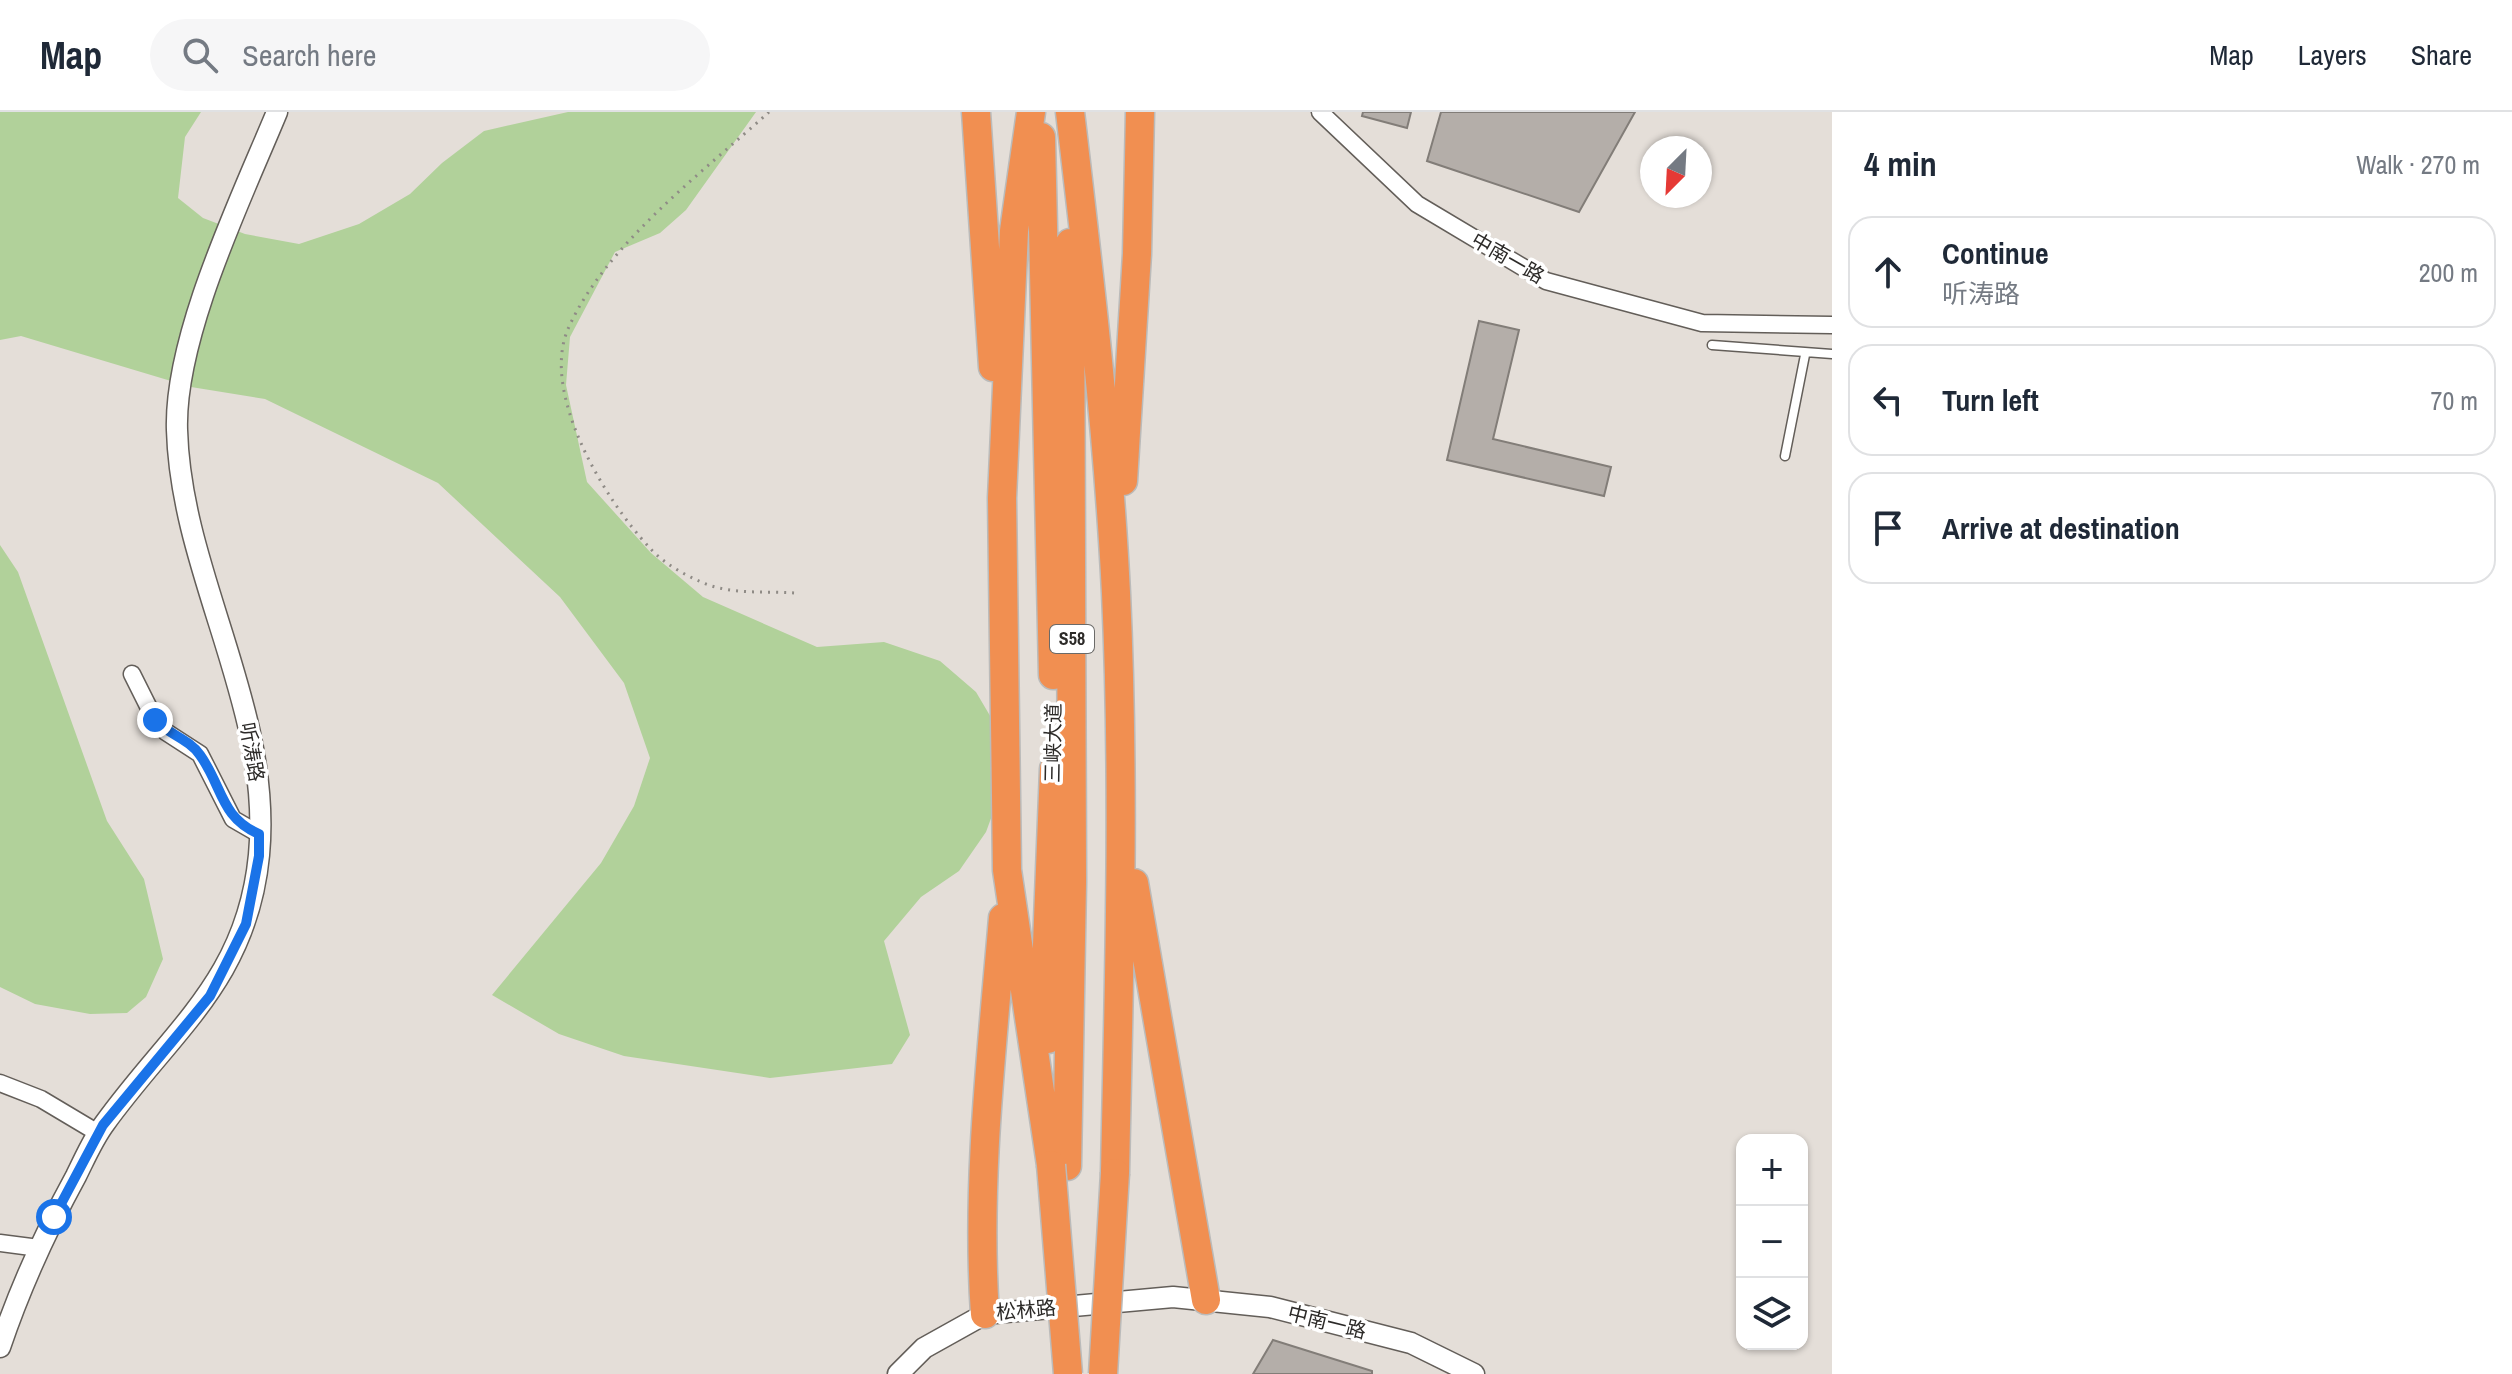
<!DOCTYPE html>
<meta charset="utf-8">
<style>
body{margin:0;font-family:"Archivo Narrow","Noto Sans SC",sans-serif;background:#f6f6f7;color:#1f2937}
.controls{position:absolute;right:24px;bottom:24px;display:grid;overflow:hidden;border-radius:16px;box-shadow:0 2px 6px #0004}
.controls button{width:72px;height:72px;display:grid;place-items:center;padding:0;border:0;border-bottom:2px solid #e0e1e3;background:#fff;color:#1f2937;font:40px sans-serif}
.compass{position:absolute;left:1640px;top:24px;width:72px;height:72px;border-radius:50%;background:#fff;box-shadow:0 2px 6px #0004;rotate:204deg}
.stop{position:absolute;width:24px;height:24px;margin:-18px;border:6px solid #1a73e8;border-radius:50%;background:#fff}
.stop.end{background:#1a73e8;border-color:#fff;box-shadow:0 2px 8px #0008}
.list{margin:0;padding:0;list-style:none}
h2{display:flex;justify-content:space-between;align-items:center;height:104px;margin:0;padding:0 32px;font-size:34px}
h2 small{font-size:26px;font-weight:400;color:#747a83}
.list li{display:grid;grid-template-columns:52px 1fr auto;gap:24px;align-items:center;box-sizing:border-box;height:112px;margin:0 16px 16px;padding:0 16px;border:2px solid #e0e1e3;border-radius:24px}
.list b{display:block;font-size:30px;white-space:nowrap}
.list p{margin:0;font-size:26px;white-space:nowrap;color:#747a83}
.list em{font-size:26px;font-style:normal;color:#747a83}
.icon{flex:none;width:44px;height:44px;fill:none;stroke:currentColor;stroke-width:2;stroke-linecap:round;stroke-linejoin:round}
.map{position:relative;flex:none;width:1832px;height:1262px;overflow:hidden}
header{display:flex;align-items:center;gap:48px;box-sizing:border-box;height:112px;padding:0 40px;background:#fff;border-bottom:2px solid #e0e1e3}
header strong{font-size:38px}
nav{display:flex;gap:44px;margin-inline-start:auto;font-size:28px}
.search{width:560px;height:72px;background:#f6f6f7;display:flex;align-items:center;gap:20px;box-sizing:border-box;padding:0 28px;border-radius:44px;color:#747a83;font-size:30px}
main{display:flex}
aside{flex:1;background:#fff}
.map>svg:first-child{display:block}
.green{fill:#b1d19a}
.building{fill:#b4aea9;stroke:#827d78;stroke-width:2}
.lines{fill:none;stroke-linecap:round;stroke-linejoin:round}
.service-casing{stroke:#635e59;stroke-width:11}
.minor-casing{stroke:#635e59;stroke-width:19}
.tertiary-casing{stroke:#635e59;stroke-width:23}
.motorway-casing{stroke:#bbbbba;stroke-width:31}
.path{stroke:#8f8b86;stroke-width:3;stroke-dasharray:2 6;stroke-linecap:butt}
.service{stroke:#fff;stroke-width:8}
.minor{stroke:#fff;stroke-width:16}
.tertiary{stroke:#fff;stroke-width:20}
.motorway{stroke:#f18f51;stroke-width:28}
.motorway-bridge-casing{stroke:#bbbbba;stroke-width:31;stroke-linecap:butt}
.motorway-bridge{stroke:#f18f51;stroke-width:28}
.route{stroke:#1a73e8;stroke-width:10}
.labels{text-anchor:middle;stroke-width:7;stroke-linejoin:round;paint-order:stroke}
.shield{fill:#fff;stroke:#6b6a68;stroke-width:2}
.shield-label{font-size:18px;font-weight:bold;fill:#2c2a28}
.street-label{font-size:20px;fill:#2c2a28;stroke:#fff}
</style>
<header>
<strong>Map</strong>
<div class="search"><svg class="icon" aria-label="search" viewBox="0 0 24 24"><circle cx="10" cy="10" r="6"/><path d="M15 15l6 6"/></svg>Search here</div>
<nav><a>Map</a><a>Layers</a><a>Share</a></nav>
</header>
<main>
<div class="map">
<svg width="1832" height="1262" viewBox="0 0 1832 1262">
<rect width="100%" height="100%" fill="#e4ded8"/>
<path class="green" d="M 0,0 L 201,0 L 185,25 L 178,86 L 203,106 L 245,122 L 299,132 L 359,112 L 410,82 L 442,51 L 484,19 L 568,0 L 756,0 L 686,98 L 660,121 L 615,140 L 570,225 L 566,273 L 587,370 L 651,441 L 703,485 L 817,535 L 884,530 L 940,549 L 976,580 L 999,619 L 1005,668 L 986,720 L 959,759 L 921,785 L 884,829 L 910,923 L 892,952 L 770,966 L 624,944 L 559,922 L 492,883 L 601,751 L 634,694 L 650,646 L 624,571 L 560,485 L 438,371 L 265,287 L 191,275 L 21,224 L 0,228 Z
M 0,433 L 18,460 L 107,709 L 144,767 L 163,847 L 146,885 L 127,901 L 90,902 L 35,892 L 0,875 Z"/>
<path class="building" d="M 1363,0 L 1411,0 L 1407,16 L 1362,4 Z
M 1441,0 L 1635,0 L 1579,100 L 1427,49 Z
M 1479,209 L 1519,218 L 1493,327 L 1611,355 L 1604,384 L 1447,348 Z
M 1273,1228 L 1372,1259 L 1372,1262 L 1253,1262 Z"/>
<g class="lines">
<g class="service-casing">
<path id="service" d="M 1712,233 L 1832,242
M 1785,344 L 1805,243"/>
</g>
<g class="minor-casing">
<path id="minor" d="M 1320,0 L 1417,92 L 1546,169 L 1702,211 L 1832,213
M 132,562 L 155,608 L 166,620 L 200,642 L 233,707 L 259,722
M 0,971 L 41,987 L 98,1021
M 0,1131 L 39,1136"/>
</g>
<g class="tertiary-casing">
<path id="tertiary" d="M 0,1235 C 20,1176 46,1119 76,1064 C 85,1046 93,1027 105,1011 C 172,918 247,868 259,743 C 273,595 181,463 177,318 C 174,225 241,87 277,0
M 898,1262 L 924,1236 L 985,1202 L 1173,1185 L 1270,1195 L 1411,1231 L 1474,1262"/>
</g>
<g class="motorway-casing">
<path id="motorway" d="M 976,0 L 993,255
M 1031,0 L 1014,119 L 1002,386 L 1007,758 L 1051,1053
M 1070,0 C 1089,160 1108,320 1116,481 C 1125,674 1119,868 1115,1061
M 1041,25 L 1053,563
M 1123,369 L 1137,142 L 1140,0
M 1134,771 L 1206,1188
M 1048,927 L 1046,858 L 1054,657
M 1067,1054 L 1072,770 L 1070,131
M 985,1202 C 976,1071 992,937 1003,806"/>
</g>
<path class="path" d="M 769,0 C 702,61 605,133 568,217 C 540,282 606,389 649,435 C 662,450 681,461 699,469 C 727,483 764,479 795,481"/>
<use href="#service" class="service"/>
<use href="#minor" class="minor"/>
<use href="#tertiary" class="tertiary"/>
<use href="#motorway" class="motorway"/>
<g class="motorway-bridge-casing">
<path id="motorway-bridge" d="M 1051,1053 L 1068,1262
M 1103,1262 L 1115,1061"/>
</g>
<use href="#motorway-bridge" class="motorway-bridge"/>
</g>
<g class="lines">
<path class="route" d="M 54,1105 L 103,1013 L 210,884 L 246,812 L 259,744 L 259,722 C 220,705 223,675 200,643 C 189,627 168,622 155,608"/>
</g>
<g class="labels">
<rect class="shield" x="1050" y="513" width="44" height="28" rx="6"/>
<g class="shield-label">
<text x="1072" y="533">S58</text>
</g>
<g class="street-label">
<text transform="translate(1508 146) rotate(30)" y="7">中南一路</text>
<text transform="translate(1053 631) rotate(-89)" y="7">三峡大道</text>
<text transform="translate(252 640) rotate(80)" y="7">听涛路</text>
<text transform="translate(1026 1198) rotate(-5)" y="7">松林路</text>
<text transform="translate(1327 1210) rotate(14)" y="7">中南一路</text>
</g>
</g>
</svg>
<div class="controls">
<button>+</button>
<button>−</button>
<button><svg class="icon" aria-label="layers" viewBox="0 0 24 24"><path d="M12 4l9 5-9 5-9-5zM3 14l9 5 9-5"/></svg></button>
</div>
<svg class="compass" viewBox="-18 -18 36 36"><path d="M0-13l5 13h-10z" fill="#e53935"/><path d="M0 13l5-13h-10z" fill="#747a83"/></svg>
<div class="stop" style="left:54px;top:1105px"></div>
<div class="stop end" style="left:155px;top:608px"></div>
</div>
<aside>
<h2>4 min<small>Walk · 270 m</small></h2>
<ul class="list">
<li><svg class="icon" aria-label="ahead" viewBox="0 0 24 24"><path d="M12 20V5M6 11l6-6 6 6"/></svg><div><b>Continue</b><p>听涛路</p></div><em>200 m</em></li>
<li><svg class="icon" aria-label="left" viewBox="0 0 24 24"><path d="M17 20v-9H6M10 6l-5 5 5 5"/></svg><div><b>Turn left</b></div><em>70 m</em></li>
<li><svg class="icon" aria-label="arrive" viewBox="0 0 24 24"><path d="M6 21V4h12l-3 4 3 4H6"/></svg><div><b>Arrive at destination</b></div></li>
</ul>
</aside>
</main>
